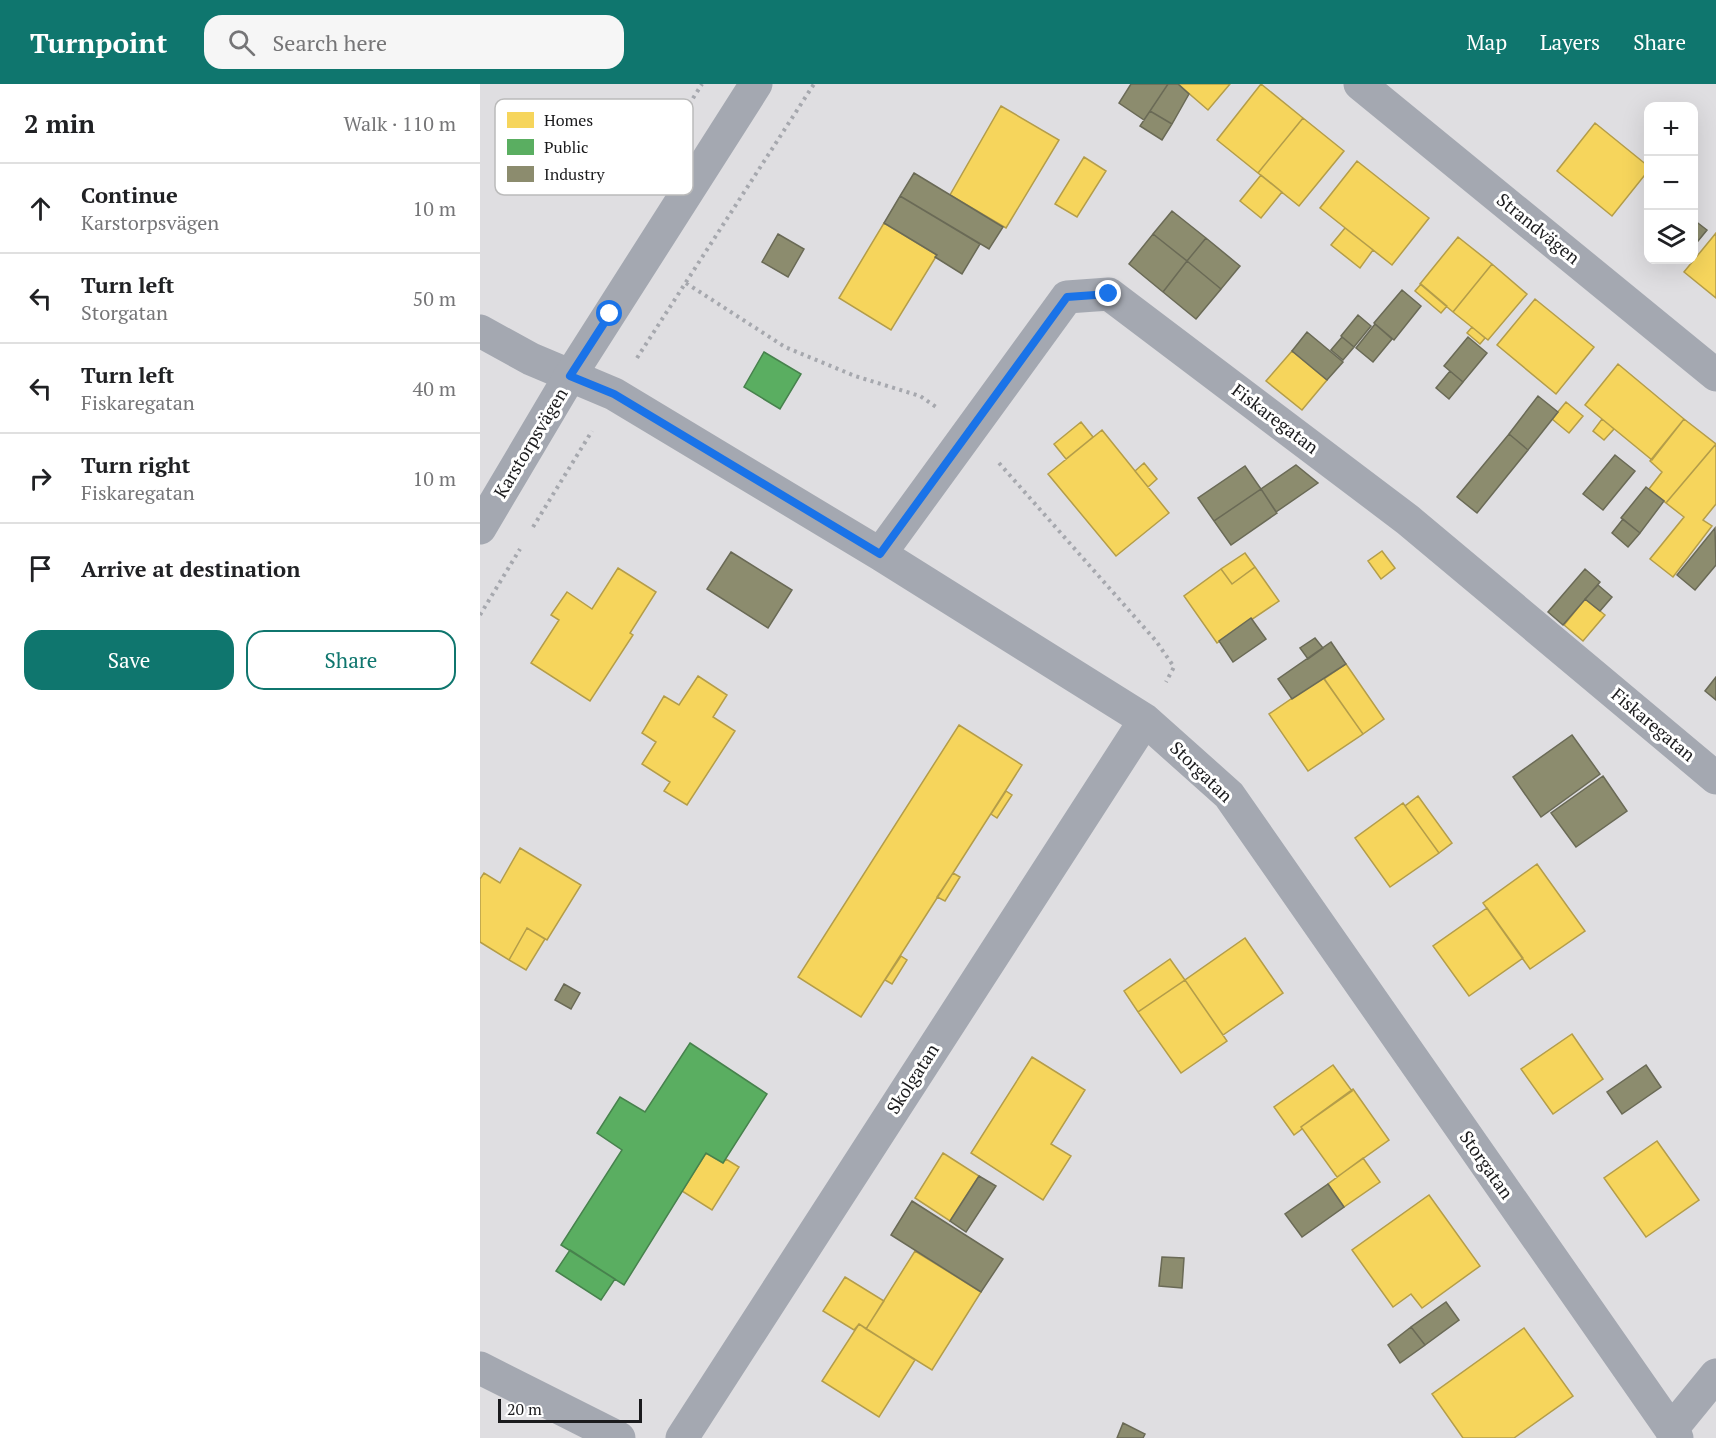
<!DOCTYPE html>
<meta charset="utf-8">
<style>
body{margin:0;font-family:"PT Serif",serif;background:#f6f6f6;color:#202124}
.controls{position:absolute;right:18px;top:18px;display:grid;overflow:hidden;border-radius:12px;box-shadow:0 6px 24px #0002}
.controls button{width:54px;height:54px;display:grid;place-items:center;padding:0;border:0;border-bottom:2px solid #e0e0e0;background:#fff;color:#202124;font:30px sans-serif}
.scale{position:absolute;left:18px;bottom:15px;width:144px;box-sizing:border-box;padding-left:6px;border:3px solid #1b1b1d;border-top:0;font-size:16px;line-height:21px;white-space:nowrap;color:#1b1b1d;-webkit-text-stroke:4px #fff;paint-order:stroke}
.stop{position:absolute;width:18px;height:18px;margin:-14px;border:4px solid #1a73e8;border-radius:50%;background:#fff}
.stop.end{background:#1a73e8;border-color:#fff;box-shadow:0 2px 6px #0008}
.list{margin:0;padding:0;list-style:none}
h2{display:flex;justify-content:space-between;align-items:center;height:78px;margin:0;padding:0 24px;font-size:26px}
h2 small{font-size:20px;font-weight:400;color:#757577}
.list li{display:grid;grid-template-columns:39px 1fr auto;gap:18px;align-items:center;box-sizing:border-box;height:90px;padding:0 24px;border-top:2px solid #e0e0e0}
.list b{display:block;font-size:22px;white-space:nowrap}
.list p{margin:0;font-size:20px;white-space:nowrap;color:#757577}
.list em{font-size:20px;font-style:normal;color:#757577}
.actions{display:flex;gap:12px;padding:18px 24px}
.actions a{flex:1;padding:14px 0;border:2px solid #0f766e;border-radius:18px;text-align:center;font-size:21px;color:#0f766e}
.actions .main{background:#0f766e;color:#fff}
.icon{flex:none;width:33px;height:33px;fill:none;stroke:currentColor;stroke-width:2;stroke-linecap:round;stroke-linejoin:round}
.map{position:relative;flex:none;width:1236px;height:1354px;overflow:hidden}
header{display:flex;align-items:center;gap:36px;box-sizing:border-box;height:84px;padding:0 30px;background:#0f766e;color:#fff}
header strong{font-size:28px}
nav{display:flex;gap:33px;margin-inline-start:auto;font-size:21px}
.search{width:420px;height:54px;background:#f6f6f6;display:flex;align-items:center;gap:15px;box-sizing:border-box;padding:0 21px;border-radius:18px;color:#757577;font-size:22px}
main{display:flex}
aside{flex:1;background:#fff}
.map>svg:first-child{display:block}
.homes{fill:#f6d55c;stroke:#b49d49;stroke-width:1.5}
.public{fill:#5aae61;stroke:#47824d;stroke-width:1.5}
.industry{fill:#8c8c6e;stroke:#6a6a56;stroke-width:1.5}
.lines{fill:none;stroke-linecap:round;stroke-linejoin:round}
.path{stroke:#a6a8ae;stroke-width:4;stroke-dasharray:3 4.5;stroke-linecap:butt}
.minor{stroke:#a4a8b1;stroke-width:33}
.tertiary{stroke:#a4a8b1;stroke-width:33}
.route{stroke:#1a73e8;stroke-width:8}
.labels{text-anchor:middle;stroke-width:6;stroke-linejoin:round;paint-order:stroke}
.street-label{font-size:18px;fill:#1b1b1d;stroke:#fff}
.key{fill:#fff;stroke:#bbb;stroke-width:1.5}
.key-label{font-size:16px;fill:#1b1b1d}
</style>
<header>
<strong>Turnpoint</strong>
<div class="search"><svg class="icon" aria-label="search" viewBox="0 0 24 24"><circle cx="10" cy="10" r="6"/><path d="M15 15l6 6"/></svg>Search here</div>
<nav><a>Map</a><a>Layers</a><a>Share</a></nav>
</header>
<main>
<aside>
<h2>2 min<small>Walk · 110 m</small></h2>
<ul class="list">
<li><svg class="icon" aria-label="ahead" viewBox="0 0 24 24"><path d="M12 20V5M6 11l6-6 6 6"/></svg><div><b>Continue</b><p>Karstorpsvägen</p></div><em>10 m</em></li>
<li><svg class="icon" aria-label="left" viewBox="0 0 24 24"><path d="M17 20v-9H6M10 6l-5 5 5 5"/></svg><div><b>Turn left</b><p>Storgatan</p></div><em>50 m</em></li>
<li><svg class="icon" aria-label="left" viewBox="0 0 24 24"><path d="M17 20v-9H6M10 6l-5 5 5 5"/></svg><div><b>Turn left</b><p>Fiskaregatan</p></div><em>40 m</em></li>
<li><svg class="icon" aria-label="right" viewBox="0 0 24 24"><path d="M7 20v-9h11M14 6l5 5-5 5"/></svg><div><b>Turn right</b><p>Fiskaregatan</p></div><em>10 m</em></li>
<li><svg class="icon" aria-label="arrive" viewBox="0 0 24 24"><path d="M6 21V4h12l-3 4 3 4H6"/></svg><div><b>Arrive at destination</b></div></li>
</ul>
<div class="actions"><a class="main">Save</a><a>Share</a></div>
</aside>
<div class="map">
<svg width="1236" height="1354" viewBox="0 0 1236 1354">
<rect width="100%" height="100%" fill="#dfdee1"/>
<path class="homes" d="M 698,0 L 750,0 L 728,26 Z
M 781,0 L 823,34 L 778,89 L 737,56 Z
M 521,22 L 579,56 L 526,144 L 470,111 Z
M 823,34 L 864,67 L 819,122 L 778,89 Z
M 1115,39 L 1168,82 L 1168,87 L 1132,132 L 1077,87 Z
M 604,73 L 626,87 L 597,133 L 575,120 Z
M 877,77 L 949,134 L 912,181 L 840,124 Z
M 781,91 L 802,108 L 781,134 L 760,117 Z
M 404,139 L 457,171 L 411,246 L 359,214 Z
M 865,144 L 893,166 L 880,184 L 851,161 Z
M 1236,149 L 1236,214 L 1204,188 Z
M 978,153 L 1012,180 L 973,228 L 940,200 Z
M 1012,180 L 1047,210 L 1008,256 L 973,228 Z
M 941,200 L 967,222 L 961,229 L 935,207 Z
M 1055,215 L 1114,263 L 1076,310 L 1017,261 Z
M 992,243 L 1005,254 L 1000,260 L 987,249 Z
M 812,267 L 847,296 L 822,326 L 786,297 Z
M 1138,280 L 1204,335 L 1172,376 L 1105,321 Z
M 1086,318 L 1103,332 L 1089,349 L 1072,335 Z
M 1122,335 L 1134,345 L 1124,356 L 1113,347 Z
M 1204,335 L 1236,360 L 1186,419 L 1169,405 L 1182,388 L 1170,377 Z
M 601,338 L 613,353 L 586,375 L 574,360 Z
M 622,346 L 689,429 L 636,472 L 568,390 Z
M 1236,360 L 1236,420 L 1223,436 L 1232,442 L 1193,493 L 1170,475 L 1204,433 L 1186,419 Z
M 664,379 L 677,395 L 668,403 L 655,387 Z
M 902,467 L 915,484 L 901,495 L 888,477 Z
M 765,469 L 775,483 L 752,500 L 741,485 Z
M 775,483 L 799,517 L 737,559 L 704,512 L 741,485 L 752,500 Z
M 138,484 L 176,508 L 150,549 L 153,551 L 110,617 L 51,579 L 79,536 L 71,531 L 87,508 L 112,525 Z
M 1105,515 L 1125,531 L 1103,557 L 1084,541 Z
M 866,580 L 904,635 L 883,650 L 844,595 Z
M 218,592 L 247,611 L 233,633 L 255,647 L 207,721 L 184,707 L 190,698 L 162,680 L 176,658 L 162,649 L 184,612 L 199,621 Z
M 843,593 L 883,650 L 828,687 L 789,630 Z
M 479,641 L 542,681 L 381,933 L 318,893 Z
M 526,707 L 532,711 L 517,734 L 511,730 Z
M 938,712 L 972,759 L 959,769 L 925,722 Z
M 923,719 L 959,769 L 910,803 L 875,754 Z
M 40,764 L 101,801 L 67,856 L 47,844 L 29,876 L 0,858 L 0,795 L 4,789 L 20,799 Z
M 1057,780 L 1105,847 L 1050,885 L 1003,819 Z
M 473,789 L 480,793 L 465,817 L 457,813 Z
M 1007,824 L 1043,874 L 989,912 L 953,862 Z
M 47,844 L 65,855 L 46,886 L 29,876 Z
M 765,854 L 803,909 L 743,951 L 705,896 Z
M 421,872 L 427,876 L 412,900 L 405,896 Z
M 690,875 L 705,896 L 658,928 L 644,907 Z
M 705,896 L 747,957 L 701,989 L 658,928 Z
M 1092,950 L 1123,995 L 1073,1030 L 1041,985 Z
M 552,973 L 605,1006 L 571,1060 L 591,1072 L 563,1116 L 491,1069 Z
M 853,981 L 872,1007 L 821,1043 L 822,1045 L 814,1051 L 794,1023 Z
M 873,1005 L 909,1056 L 857,1093 L 821,1043 Z
M 1177,1057 L 1219,1116 L 1166,1153 L 1124,1094 Z
M 226,1069 L 243,1079 L 246,1075 L 259,1083 L 232,1126 L 202,1107 Z
M 463,1069 L 499,1092 L 470,1137 L 435,1114 Z
M 883,1074 L 900,1098 L 864,1123 L 848,1100 Z
M 949,1111 L 1000,1182 L 942,1224 L 931,1210 L 913,1223 L 872,1166 Z
M 435,1167 L 501,1208 L 452,1286 L 386,1245 Z
M 365,1193 L 404,1217 L 386,1245 L 379,1240 L 374,1246 L 343,1227 Z
M 379,1240 L 435,1276 L 399,1333 L 342,1297 Z
M 1044,1244 L 1093,1312 L 1034,1354 L 983,1354 L 952,1310 Z"/>
<path class="public" d="M 284,268 L 321,290 L 300,325 L 264,303 Z
M 210,959 L 287,1010 L 243,1079 L 226,1069 L 144,1201 L 81,1161 L 142,1066 L 117,1049 L 140,1013 L 165,1028 Z
M 90,1166 L 135,1195 L 121,1216 L 76,1187 Z"/>
<path class="industry" d="M 651,0 L 688,0 L 664,36 L 639,19 Z
M 688,0 L 698,0 L 709,10 L 692,40 L 670,27 Z
M 670,27 L 692,40 L 682,56 L 660,42 Z
M 434,89 L 523,143 L 509,165 L 420,112 Z
M 420,112 L 500,160 L 482,190 L 455,173 L 457,171 L 404,139 Z
M 692,127 L 726,154 L 707,177 L 673,150 Z
M 1214,136 L 1227,146 L 1214,162 Z
M 298,150 L 324,165 L 308,193 L 282,178 Z
M 673,150 L 707,177 L 683,208 L 649,180 Z
M 726,154 L 760,182 L 741,205 L 707,177 Z
M 707,177 L 741,205 L 716,235 L 683,208 Z
M 922,206 L 941,222 L 914,256 L 894,239 Z
M 878,231 L 891,242 L 874,263 L 861,252 Z
M 895,240 L 912,255 L 893,278 L 876,264 Z
M 827,248 L 863,278 L 847,296 L 812,267 Z
M 862,253 L 874,263 L 863,276 L 851,266 Z
M 988,253 L 1007,269 L 983,298 L 964,282 Z
M 970,287 L 983,298 L 969,315 L 956,304 Z
M 1058,312 L 1078,328 L 1048,366 L 1029,350 Z
M 1029,350 L 1048,366 L 997,429 L 977,413 Z
M 1135,371 L 1155,387 L 1123,426 L 1103,410 Z
M 816,381 L 838,399 L 796,428 L 781,405 Z
M 765,382 L 781,405 L 734,437 L 718,414 Z
M 1166,403 L 1184,417 L 1160,449 L 1141,434 Z
M 781,405 L 797,429 L 751,461 L 734,437 Z
M 1143,435 L 1160,449 L 1148,463 L 1132,449 Z
M 1235,444 L 1236,481 L 1215,506 L 1197,491 Z
M 251,468 L 312,506 L 288,544 L 227,505 Z
M 1105,485 L 1120,498 L 1083,541 L 1068,528 Z
M 1118,501 L 1132,513 L 1120,527 L 1105,515 Z
M 771,534 L 786,555 L 753,578 L 739,557 Z
M 835,554 L 843,564 L 828,575 L 820,564 Z
M 851,558 L 866,580 L 812,615 L 798,595 Z
M 1236,593 L 1236,616 L 1225,607 Z
M 1092,651 L 1120,690 L 1061,733 L 1033,693 Z
M 1123,692 L 1147,727 L 1096,763 L 1071,729 Z
M 84,900 L 100,909 L 91,925 L 75,916 Z
M 1166,981 L 1181,1003 L 1142,1030 L 1127,1008 Z
M 499,1092 L 516,1102 L 486,1148 L 470,1137 Z
M 848,1100 L 864,1123 L 822,1153 L 805,1130 Z
M 432,1117 L 523,1175 L 501,1208 L 411,1151 Z
M 682,1173 L 704,1174 L 702,1204 L 679,1202 Z
M 966,1218 L 979,1236 L 945,1261 L 931,1243 Z
M 931,1243 L 945,1261 L 920,1279 L 908,1261 Z
M 643,1339 L 665,1350 L 663,1354 L 637,1354 Z"/>
<g class="lines">
<path class="path" d="M 205,27 L 222,0
M 206,199 L 305,263 L 375,292 L 440,312 L 456,323
M 157,274 L 334,0
M 519,379 L 676,557 L 694,583 L 686,598
M 53,443 L 112,347
M 0,531 L 40,465"/>
<path class="minor" d="M 880,0 L 1236,291
M 0,247 L 51,275 L 134,310 L 400,470 L 665,636 L 749,711 L 1197,1354
M 400,470 L 587,213 L 629,210 L 928,436 L 1236,694
M 0,1284 L 139,1354
M 1191,1346 L 1236,1291
M 202,1354 L 665,636"/>
<path class="tertiary" d="M 0,444 L 90,292 L 276,0"/>
</g>
<g class="lines">
<path class="route" d="M 130,230 L 90,292 L 134,310 L 400,470 L 587,213 L 629,210"/>
</g>
<g class="labels">
<g class="street-label">
<text transform="translate(1058 145) rotate(39)" y="6">Strandvägen</text>
<text transform="translate(795 335) rotate(37)" y="6">Fiskaregatan</text>
<text transform="translate(51 359) rotate(-59)" y="6">Karstorpsvägen</text>
<text transform="translate(1173 641) rotate(40)" y="6">Fiskaregatan</text>
<text transform="translate(721 688) rotate(44)" y="6">Storgatan</text>
<text transform="translate(433 995) rotate(-57)" y="6">Skolgatan</text>
<text transform="translate(1006 1081) rotate(55)" y="6">Storgatan</text>
</g>
</g>
<rect x="15" y="15" width="198" height="96" rx="9" class="key"/>
<rect x="27" y="28" width="27" height="16" fill="#f6d55c"/>
<rect x="27" y="55" width="27" height="16" fill="#5aae61"/>
<rect x="27" y="82" width="27" height="16" fill="#8c8c6e"/>
<g class="key-label">
<text x="64" y="42">Homes</text>
<text x="64" y="69">Public</text>
<text x="64" y="96">Industry</text>
</g>
</svg>
<div class="controls">
<button>+</button>
<button>−</button>
<button><svg class="icon" aria-label="layers" viewBox="0 0 24 24"><path d="M12 4l9 5-9 5-9-5zM3 14l9 5 9-5"/></svg></button>
</div>
<div class="scale">20 m</div>
<div class="stop" style="left:130px;top:230px"></div>
<div class="stop end" style="left:629px;top:210px"></div>
</div>
</main>
